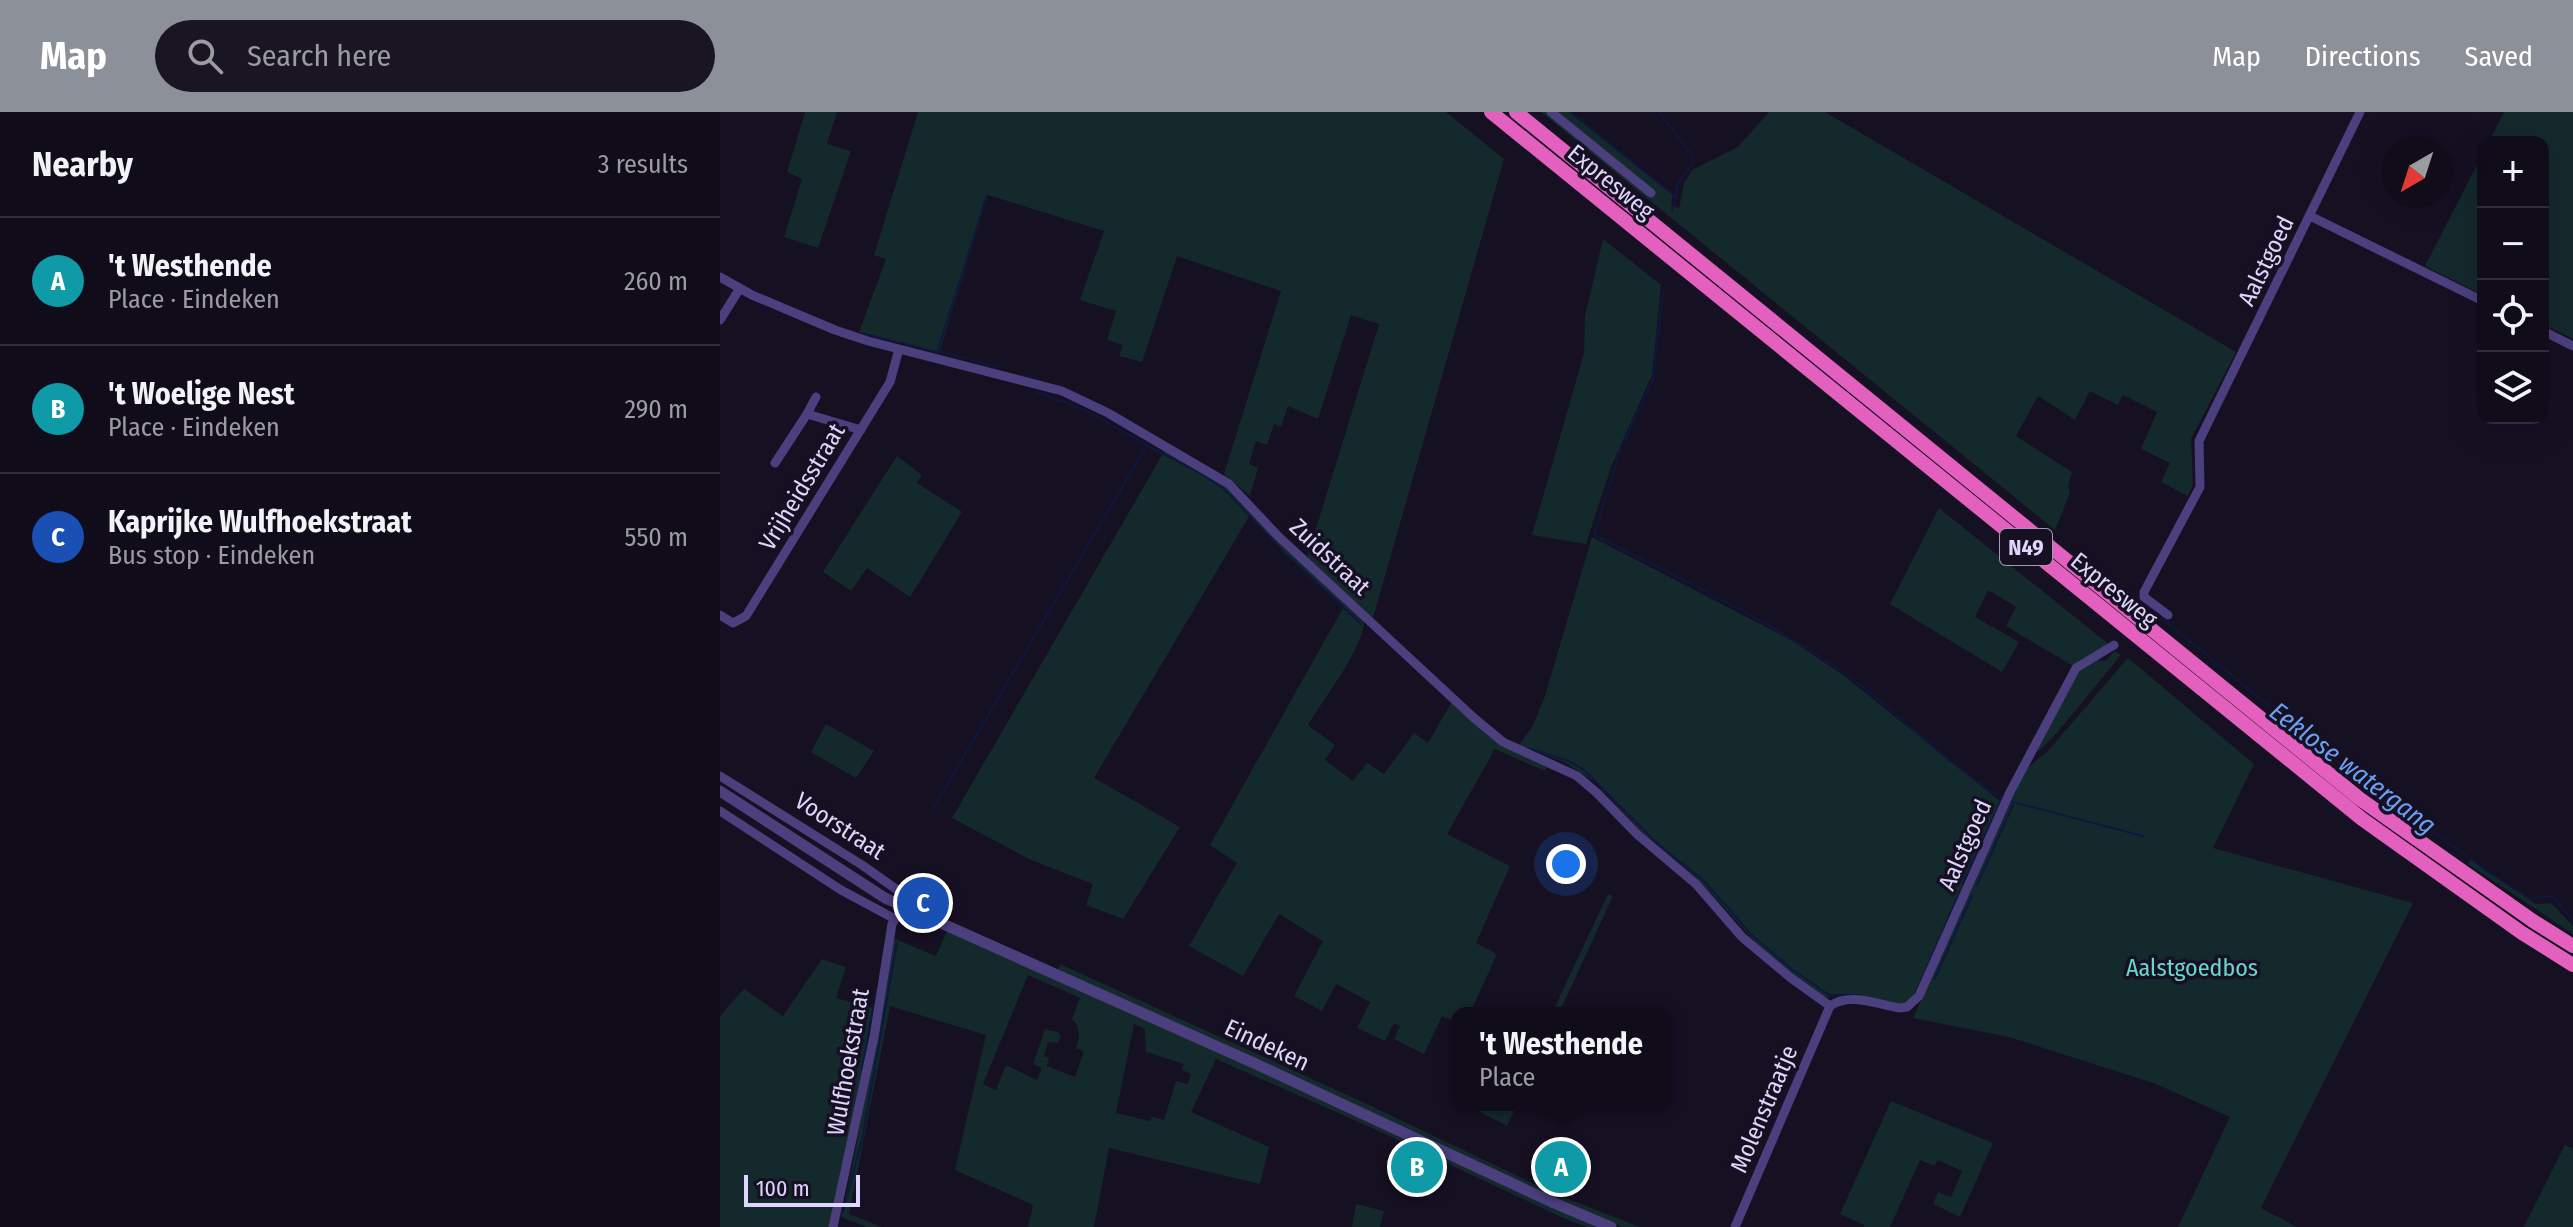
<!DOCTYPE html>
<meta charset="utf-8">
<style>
body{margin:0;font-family:"Fira Sans Condensed",sans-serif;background:#191523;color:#f1f3f6}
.controls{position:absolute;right:24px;top:24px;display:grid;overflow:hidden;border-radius:16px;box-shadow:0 8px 32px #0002}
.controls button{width:72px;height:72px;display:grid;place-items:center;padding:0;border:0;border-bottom:2px solid #302c39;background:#100c1a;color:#f1f3f6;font:40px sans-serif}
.compass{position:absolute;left:1661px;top:24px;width:72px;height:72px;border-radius:50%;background:#100c1a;box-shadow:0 8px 32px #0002;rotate:219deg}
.scale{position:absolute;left:24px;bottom:20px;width:116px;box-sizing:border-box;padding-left:8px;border:4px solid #e0d5fc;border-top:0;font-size:22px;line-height:28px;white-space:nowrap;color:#e0d5fc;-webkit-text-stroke:6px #161023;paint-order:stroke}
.you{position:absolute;left:846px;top:752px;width:28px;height:28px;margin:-20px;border:6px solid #fff;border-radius:50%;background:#1a73e8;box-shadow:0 0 0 12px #1a73e833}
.badge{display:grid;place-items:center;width:52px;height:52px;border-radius:50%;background:#8c9099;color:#fff;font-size:26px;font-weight:700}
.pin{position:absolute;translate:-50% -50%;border:4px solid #fff;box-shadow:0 2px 8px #0006}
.popup{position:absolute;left:731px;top:895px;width:220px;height:104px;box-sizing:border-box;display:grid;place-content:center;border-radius:16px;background:#100c1a;filter:drop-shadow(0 2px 6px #0005);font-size:26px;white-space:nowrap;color:#9c9ba2}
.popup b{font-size:30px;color:#f1f3f6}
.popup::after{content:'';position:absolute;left:50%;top:100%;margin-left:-16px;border:16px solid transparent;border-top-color:#100c1a}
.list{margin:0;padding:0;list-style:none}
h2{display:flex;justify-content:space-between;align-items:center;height:104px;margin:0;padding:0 32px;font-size:34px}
h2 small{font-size:26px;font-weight:400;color:#9c9ba2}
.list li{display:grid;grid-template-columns:52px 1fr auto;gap:24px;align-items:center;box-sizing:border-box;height:128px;padding:0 32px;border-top:2px solid #302c39}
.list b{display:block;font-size:30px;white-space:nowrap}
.list p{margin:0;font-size:26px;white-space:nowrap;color:#9c9ba2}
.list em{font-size:26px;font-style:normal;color:#9c9ba2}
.icon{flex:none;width:44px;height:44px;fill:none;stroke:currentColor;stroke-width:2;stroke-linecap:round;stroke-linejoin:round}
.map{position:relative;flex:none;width:1853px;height:1115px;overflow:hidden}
header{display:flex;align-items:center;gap:48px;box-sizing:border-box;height:112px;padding:0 40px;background:#8c9099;color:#fff}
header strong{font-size:38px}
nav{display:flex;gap:44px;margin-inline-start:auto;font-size:28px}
.search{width:560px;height:72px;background:#191523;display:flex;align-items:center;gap:20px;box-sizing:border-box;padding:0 28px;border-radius:44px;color:#9c9ba2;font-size:30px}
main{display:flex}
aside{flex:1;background:#100c1a}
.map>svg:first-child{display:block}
.green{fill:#14292c;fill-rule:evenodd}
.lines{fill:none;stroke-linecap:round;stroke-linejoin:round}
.stream{stroke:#0e183e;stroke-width:2}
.minor{stroke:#4b3f7e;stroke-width:9}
.tertiary{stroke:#4b3f7e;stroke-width:11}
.trunk{stroke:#e460be;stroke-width:14}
.labels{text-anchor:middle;stroke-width:7;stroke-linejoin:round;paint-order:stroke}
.shield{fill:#161023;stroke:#a39abb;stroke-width:2}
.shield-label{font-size:22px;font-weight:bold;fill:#e0d5fc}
.street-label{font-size:24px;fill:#e0d5fc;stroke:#161023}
.park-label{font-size:24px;fill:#67d6cc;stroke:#161023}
.water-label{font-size:26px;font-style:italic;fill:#6c9ff3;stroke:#161023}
</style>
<header>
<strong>Map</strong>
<div class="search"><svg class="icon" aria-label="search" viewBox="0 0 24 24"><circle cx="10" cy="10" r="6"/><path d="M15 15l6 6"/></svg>Search here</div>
<nav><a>Map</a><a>Directions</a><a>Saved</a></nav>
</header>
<main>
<aside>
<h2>Nearby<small>3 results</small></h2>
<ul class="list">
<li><span class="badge" style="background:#0f9aa8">A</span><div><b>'t Westhende</b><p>Place · Eindeken</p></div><em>260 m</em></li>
<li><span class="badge" style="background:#0f9aa8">B</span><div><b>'t Woelige Nest</b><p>Place · Eindeken</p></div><em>290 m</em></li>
<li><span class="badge" style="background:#1a4fb4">C</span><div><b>Kaprijke Wulfhoekstraat</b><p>Bus stop · Eindeken</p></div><em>550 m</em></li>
</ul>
</aside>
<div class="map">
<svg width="1853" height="1115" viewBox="0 0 1853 1115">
<rect width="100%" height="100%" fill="#161023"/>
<path class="green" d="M 85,0 L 117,0 L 107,32 L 131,39 L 98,136 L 64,125 L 82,67 L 67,60 Z
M 198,0 L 726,0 L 784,47 L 653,506 L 587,446 L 659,212 L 631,203 L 598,307 L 568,294 L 561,315 L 554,312 L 547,333 L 536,329 L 529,352 L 538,356 L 530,384 L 504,362 L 561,179 L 457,144 L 422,250 L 399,244 L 403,233 L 387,228 L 396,199 L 360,188 L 384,119 L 268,83 L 219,241 L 139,220 L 166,147 L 154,143 Z
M 821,0 L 852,0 L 953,83 L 951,92 L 959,97 L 964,71 L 972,58 L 1018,35 L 1049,0 L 1105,0 L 1516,240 L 1471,327 L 1473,372 L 1468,384 L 1441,370 L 1450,351 L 1421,337 L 1437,300 L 1403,283 L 1398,293 L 1370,279 L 1355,308 L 1318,284 L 1296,324 L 1352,360 L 1348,374 L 1350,381 L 1335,418 Z
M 1784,0 L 1853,0 L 1853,227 L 1823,212 L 1823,30 L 1769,30 Z
M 1763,41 L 1763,183 L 1705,154 Z
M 883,127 L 941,173 L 932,263 L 891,355 L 866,432 L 812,423 L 864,241 L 865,204 Z
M 445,338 L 506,374 L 644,511 C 643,535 602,590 588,613 L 615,633 L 605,648 L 633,669 L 647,651 L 664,662 L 694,621 L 708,631 L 731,591 L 753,611 L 828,652 L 825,659 L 775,637 L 727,722 L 790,754 L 756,831 L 777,842 L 750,901 L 737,901 L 737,911 L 722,904 L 704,942 L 674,927 L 680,914 L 674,911 L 665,929 L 637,916 L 650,890 L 616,872 L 602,899 L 574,884 L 603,829 L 559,802 L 523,864 L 469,834 L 517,751 L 490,733 L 624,494 L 562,439 L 530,403 L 374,666 L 460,715 L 403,807 L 366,793 L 373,772 L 311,748 L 232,706 Z
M 177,344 L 202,363 L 197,371 L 242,400 L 190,485 L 147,456 L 131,479 L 103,460 Z
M 1219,396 L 1391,534 L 1353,554 L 1286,514 L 1296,495 L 1268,478 L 1255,505 L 1299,530 L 1282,560 L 1170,492 Z
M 872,425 L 1073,529 L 1123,563 L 1280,689 L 1195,881 L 1187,891 C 1167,893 1147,882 1127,883 C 1117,883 1111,886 1101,884 L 1041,836 L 976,765 L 922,720 L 875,670 L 844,650 L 799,633 L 812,615 L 824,587 Z
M 1395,539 L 1401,543 L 1336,622 L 1319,639 L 1315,636 L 1358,558 L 1375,548 L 1385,549 Z
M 1408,546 L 1534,652 L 1493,736 L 1693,791 L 1541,1096 L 1577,1115 L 1458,1115 L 1510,1005 L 1436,972 L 1289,925 L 1193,906 L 1292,683 L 1307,656 L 1327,640 Z
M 106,612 L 154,639 L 136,666 L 91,640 Z
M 1750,748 L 1816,792 L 1829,791 L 1834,794 L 1853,814 L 1853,822 L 1748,752 Z
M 888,782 L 893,784 L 839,901 L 832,901 Z
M 228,817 L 880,1115 L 866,1115 L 841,1105 L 650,1015 L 496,947 L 471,1000 L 549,1035 L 540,1072 L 389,1036 L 374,1115 L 308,1115 L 313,1093 L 235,1058 L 266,923 L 170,894 L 129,1102 L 162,1115 L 147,1115 L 121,1105 L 132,1057 L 173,826 L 216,844 ZM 308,863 L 360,886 L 352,907 C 361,916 360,925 356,936 L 364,939 L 355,965 L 327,954 L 329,946 L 324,944 L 328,930 L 337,931 L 341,925 L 338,920 L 325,917 L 313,952 L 322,956 L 317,968 L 286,953 L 276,978 L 263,972 ZM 414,912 L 425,917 L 426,940 L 464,952 L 462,958 L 471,962 L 468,972 L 456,969 L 444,1008 L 432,1005 L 430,1009 L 396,1001 Z
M 102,847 L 126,855 L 116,886 L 153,896 L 141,975 L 109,1115 L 0,1115 L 0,904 L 24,877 L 63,904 Z
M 340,852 L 649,993 L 835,1082 L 920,1115 L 902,1115 L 873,1104 L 338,858 Z
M 1171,989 L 1273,1031 L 1240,1105 L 1213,1092 L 1218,1080 L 1231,1085 L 1242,1059 L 1218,1048 L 1214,1054 L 1200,1048 L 1170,1115 L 1144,1115 L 1144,1113 L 1120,1102 Z
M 759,993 L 797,993 L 787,1014 L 756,998 Z
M 1845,1033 L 1853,1037 L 1853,1115 L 1804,1115 Z
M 636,1092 L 664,1099 L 660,1115 L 632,1115 Z"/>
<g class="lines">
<path class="stream" d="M 850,0 L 955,84
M 939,0 L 972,43 L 973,50 L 959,70 L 952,99
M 943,180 L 933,267 L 900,339 L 874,423 C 956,465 1039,503 1115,555 C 1174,595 1222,649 1283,687
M 146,222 L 169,228
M 182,231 L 216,240
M 218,239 L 244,246
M 217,241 L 267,83
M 251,248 L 281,256
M 303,263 L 320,269
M 428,334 L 484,363 L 504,377 L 565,441 L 641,512
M 1417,486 L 1607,641 L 1768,760 L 1809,786 L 1833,784 L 1853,809
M 808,636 L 849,649 L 864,658 L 938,732 L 983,768 L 1032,823 L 1069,855 L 1109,883 L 1142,883
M 1289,689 L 1423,724
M 213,697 L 427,333 L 363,297 L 317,280
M 1243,771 L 1282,686
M 1257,773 L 1293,693
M 1215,866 L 1252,784
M 1195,883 L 1240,779
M 142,958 L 156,880
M 123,1100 L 142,1028 L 177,830"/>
<path class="minor" d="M 831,0 L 931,81
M 1590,104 L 1763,189
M 0,165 L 32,183 L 115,218 L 148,229 L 342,279 L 388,301 L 509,372 L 558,424 L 754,606 L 783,630 L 857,664 L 877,681 L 918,723 L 976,772 L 1022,825 L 1071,866 L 1110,894
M 0,208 L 20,176
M 1823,219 L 1853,234
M 96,285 L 87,302 L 141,318
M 55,351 L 87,302
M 0,503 L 13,511 L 26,504 L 170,270 L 179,237
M 1448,503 L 1424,485 L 1424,480 L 1480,375 L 1479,329 L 1640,0
M 0,664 L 142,753 L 183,782 L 184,794 L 172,812 L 154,925 L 113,1115
M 0,699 L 121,778 L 175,807
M 1110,894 C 1129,880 1157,892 1179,896 L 1187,895 L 1199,884 L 1290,680 L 1356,556 L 1394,533
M 1015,1115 L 1110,894"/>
<path class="tertiary" d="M 0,679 L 165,786 L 536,952 L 834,1091 L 891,1115"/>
<path class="trunk" d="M 771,0 L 1642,707 L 1802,821 L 1853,853
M 796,0 L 1640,687 L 1813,809 L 1853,834"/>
</g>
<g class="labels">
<rect class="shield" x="1280" y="417" width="52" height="36" rx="6"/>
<g class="shield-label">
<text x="1306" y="443">N49</text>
</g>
<g class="street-label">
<text transform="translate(891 70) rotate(39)" y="8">Expresweg</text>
<text transform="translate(1546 149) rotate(-64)" y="8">Aalstgoed</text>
<text transform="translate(82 375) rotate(-59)" y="8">Vrijheidsstraat</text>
<text transform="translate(610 445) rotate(43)" y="8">Zuidstraat</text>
<text transform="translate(1394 478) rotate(39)" y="8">Expresweg</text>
<text transform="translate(120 714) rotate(33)" y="8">Voorstraat</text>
<text transform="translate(1245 733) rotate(-66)" y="8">Aalstgoed</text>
<text transform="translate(547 933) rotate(25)" y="8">Eindeken</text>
<text transform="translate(128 950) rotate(-80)" y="8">Wulfhoekstraat</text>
<text transform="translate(1044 997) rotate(-67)" y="8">Molenstraatje</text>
</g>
<g class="park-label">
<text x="1472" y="864">Aalstgoedbos</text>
</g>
<g class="water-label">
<text transform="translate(1633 656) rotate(37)" y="9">Eeklose watergang</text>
</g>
</g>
</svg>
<div class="controls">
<button>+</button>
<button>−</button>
<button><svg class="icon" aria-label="locate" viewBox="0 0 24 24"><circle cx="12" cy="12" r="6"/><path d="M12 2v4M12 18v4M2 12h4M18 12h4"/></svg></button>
<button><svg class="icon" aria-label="layers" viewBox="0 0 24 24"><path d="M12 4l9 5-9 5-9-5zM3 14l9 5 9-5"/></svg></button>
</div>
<svg class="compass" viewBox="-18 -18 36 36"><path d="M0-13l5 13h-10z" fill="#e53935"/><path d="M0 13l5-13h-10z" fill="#9c9ba2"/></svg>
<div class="scale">100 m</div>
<div class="you"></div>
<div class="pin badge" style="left:841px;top:1055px;background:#0f9aa8">A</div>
<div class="popup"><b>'t Westhende</b>Place</div>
<div class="pin badge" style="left:697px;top:1055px;background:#0f9aa8">B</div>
<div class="pin badge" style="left:203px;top:791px;background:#1a4fb4">C</div>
</div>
</main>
